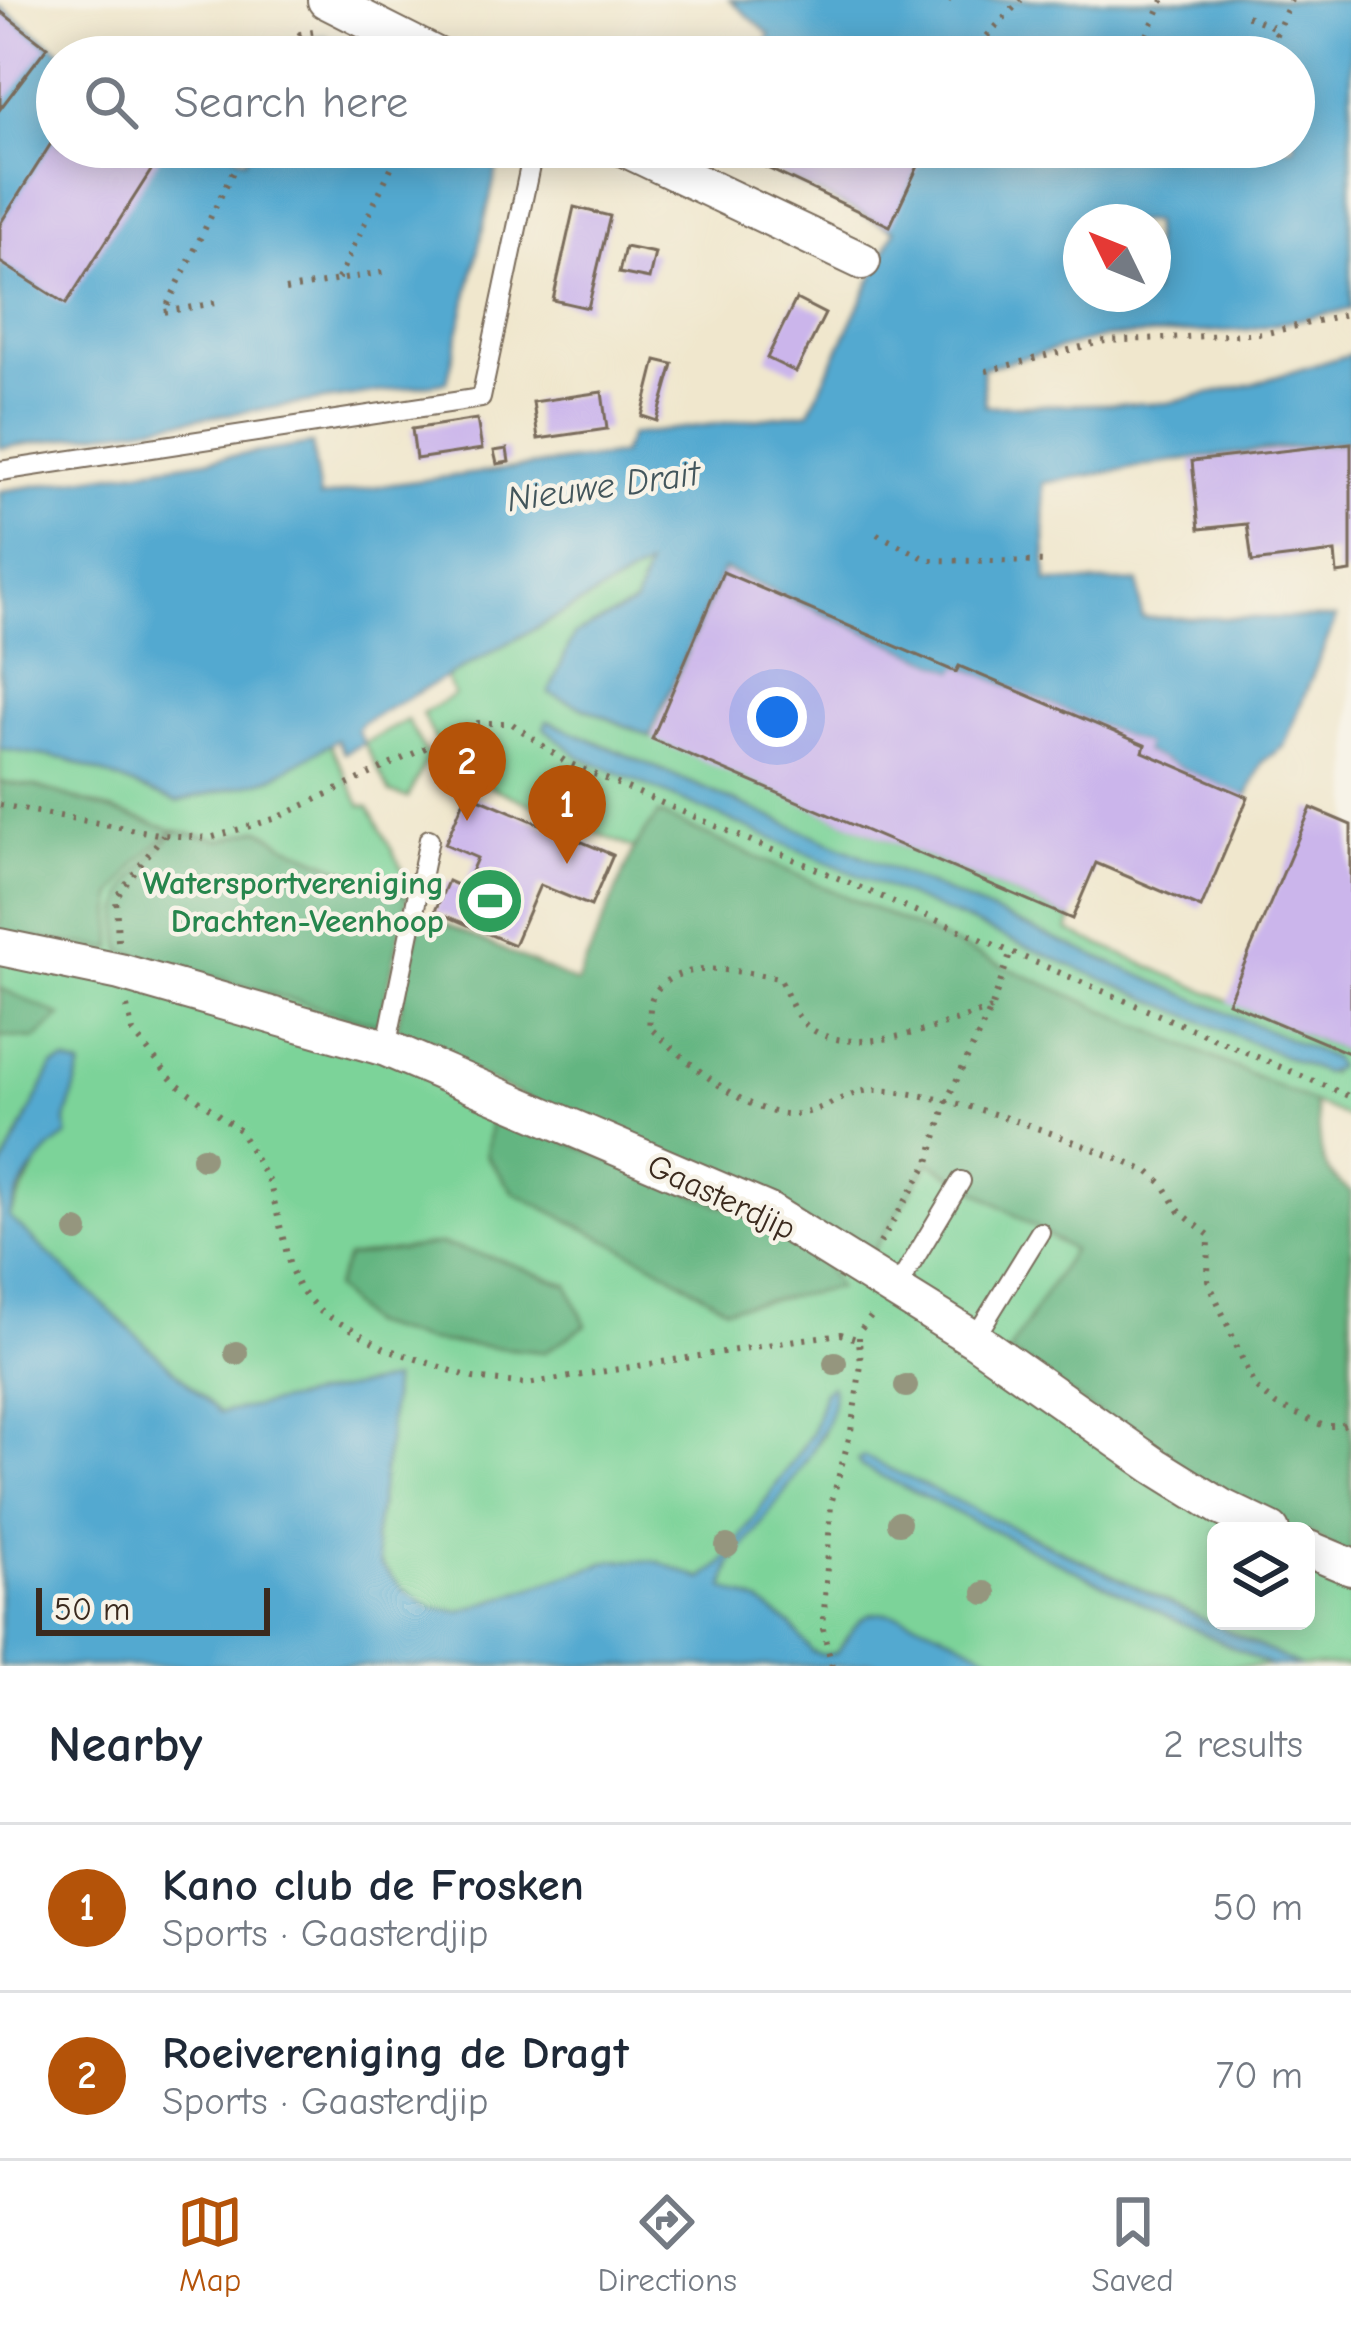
<!DOCTYPE html>
<meta charset="utf-8">
<style>
body{margin:0;font-family:"Comic Neue",sans-serif;background:#f2f2f3;color:#1f2937}
.controls{position:absolute;right:36px;bottom:36px;display:grid;overflow:hidden;border-radius:18px;box-shadow:0 6px 30px #0003}
.controls button{width:108px;height:108px;display:grid;place-items:center;padding:0;border:0;border-bottom:3px solid #e0e1e3;background:#fff;color:#1f2937;font:60px sans-serif}
.compass{position:absolute;left:1063px;top:204px;width:108px;height:108px;border-radius:50%;background:#fff;box-shadow:0 6px 30px #0003;rotate:313deg}
.scale{position:absolute;left:36px;bottom:30px;width:234px;box-sizing:border-box;padding-left:12px;border:6px solid #3b2a1e;border-top:0;font-size:33px;line-height:42px;white-space:nowrap;color:#3b2a1e;-webkit-text-stroke:9px #f7f3e8;paint-order:stroke}
.you{position:absolute;left:777px;top:717px;width:42px;height:42px;margin:-30px;border:9px solid #fff;border-radius:50%;background:#1a73e8;box-shadow:0 0 0 18px #1a73e833}
.badge{display:grid;place-items:center;width:78px;height:78px;border-radius:50%;background:#b45309;color:#fff;font-size:39px;font-weight:700}
.pin{position:absolute;translate:-50% -99px;filter:drop-shadow(0 3px 6px #0008)}
.pin::after{content:'';position:absolute;top:63px;width:42px;height:36px;background:inherit;clip-path:polygon(0 0,100% 0,50% 100%)}
.list{margin:0;padding:0;list-style:none}
h2{display:flex;justify-content:space-between;align-items:center;height:156px;margin:0;padding:0 48px;font-size:51px}
h2 small{font-size:39px;font-weight:400;color:#747a83}
.list li{display:grid;grid-template-columns:78px 1fr auto;gap:36px;align-items:center;box-sizing:border-box;height:168px;padding:0 48px;border-top:3px solid #e0e1e3}
.list b{display:block;font-size:45px;white-space:nowrap}
.list p{margin:0;font-size:39px;white-space:nowrap;color:#747a83}
.list em{font-size:39px;font-style:normal;color:#747a83}
.icon{flex:none;width:66px;height:66px;fill:none;stroke:currentColor;stroke-width:2;stroke-linecap:round;stroke-linejoin:round}
.map{position:relative;flex:none;width:1351px;height:1666px;overflow:hidden}
.search{position:absolute;background:#fff;box-shadow:0 6px 30px #0003;left:36px;right:36px;top:36px;height:132px;display:flex;align-items:center;gap:30px;box-sizing:border-box;padding:0 42px;border-radius:66px;color:#747a83;font-size:45px}
.sheet{height:492px;background:#fff}
nav{display:flex;justify-content:space-around;align-items:center;box-sizing:border-box;height:168px;border-top:3px solid #e0e1e3;background:#fff;font-size:33px;color:#747a83}
nav a{display:grid;justify-items:center;gap:6px}
nav .on{color:#b45309}
.map>svg:first-child{display:block}
.green{fill:#7bd399;stroke:#5b7e5c;stroke-width:3;fill-rule:evenodd}
.forest{fill:#64b581;stroke:#507050;stroke-width:3}
.water{fill:#53a9d0;stroke:#476a77;stroke-width:3;fill-rule:evenodd}
.building{fill:#cbb5eb}
.lines{fill:none;stroke-linecap:round;stroke-linejoin:round}
.lane-casing{stroke:#7a6c5b;stroke-width:22}
.street-casing{stroke:#7a6c5b;stroke-width:40}
.path{stroke:#7a6c5b;stroke-width:6;stroke-dasharray:3 9;stroke-linecap:butt}
.lane{stroke:#fff;stroke-width:18}
.street{stroke:#fff;stroke-width:36}
.tree{fill:#95967e}
.labels{text-anchor:middle;stroke-width:9;stroke-linejoin:round;paint-order:stroke}
.leisure-label{font-size:33px;font-weight:bold;fill:#27864d;stroke:#f7f3e8;text-anchor:end}
.street-label{font-size:33px;fill:#3b2a1e;stroke:#f7f3e8}
.water-label{font-size:36px;font-style:italic;fill:#43565c;stroke:#f7f3e8}
</style>
<div class="map">
<svg width="1351" height="1666" viewBox="0 0 1351 1666">
<rect width="100%" height="100%" fill="#f7f3e8"/>
<filter id="ink" filterUnits="userSpaceOnUse"><feTurbulence type="fractalNoise" baseFrequency=".00833" numOctaves="2"/><feDisplacementMap in="SourceGraphic" scale="24" xChannelSelector="R" yChannelSelector="G"/><feConvolveMatrix kernelMatrix="1 2 1 2 8 2 1 2 1" color-interpolation-filters="sRGB"/></filter>
<filter id="wash" filterUnits="userSpaceOnUse"><feTurbulence type="fractalNoise" baseFrequency=".004" numOctaves="4" result="noise"/><feDisplacementMap in="SourceGraphic" scale="48" xChannelSelector="R" yChannelSelector="G"/><feGaussianBlur stdDeviation="2.7" result="paint"/><feColorMatrix in="noise" values="0 0 0 0 0 0 0 0 0 0 0 0 0 0 0 0 0 1.4 0 .05"/><feComposite in="paint" operator="in"/></filter>
<g filter="url(#wash)">
<rect width="100%" height="100%" fill="#f0e7cd"/>
<path class="green" d="M 649,566 L 635,604 L 574,635 L 549,693 L 1072,919 L 1068,930 L 1077,935 L 1351,1054 L 1351,1119 L 659,814 L 634,849 L 451,770 L 422,714 L 454,695 L 446,678 ZM 548,721 L 1332,1058 L 1330,1073 L 580,757 Z
M 407,720 L 428,757 L 408,798 L 390,793 L 364,743 Z
M 330,744 L 360,805 L 369,807 L 412,888 L 408,897 L 285,845 L 260,829 L 222,840 L 177,831 L 122,950 L 380,1025 L 366,1033 L 868,1258 L 929,1162 L 1072,1250 L 1010,1351 L 1219,1496 L 1289,1531 L 1216,1531 L 1216,1621 L 1306,1621 L 1306,1540 L 1351,1558 L 1351,1666 L 1300,1666 L 1022,1531 L 859,1461 L 861,1466 L 1271,1666 L 1010,1666 L 908,1618 L 855,1627 L 836,1653 L 822,1655 L 811,1651 L 791,1625 L 758,1602 L 724,1588 L 731,1563 L 823,1434 L 824,1391 L 812,1433 L 722,1564 L 702,1579 L 656,1561 L 462,1611 L 433,1608 L 404,1590 L 380,1564 L 374,1540 L 389,1436 L 392,1381 L 220,1413 L 9,1217 L 38,1162 L 53,1145 L 53,1067 L 0,1172 L 0,1036 L 35,1039 L 60,1016 L 0,988 L 0,934 L 113,897 L 137,862 L 150,822 L 37,787 L 0,782 L 0,749 L 66,759 L 176,802 L 269,779 ZM 486,1155 L 648,1261 L 513,1192 ZM 440,1244 L 498,1259 L 568,1285 L 545,1352 L 428,1341 L 367,1324 Z"/>
<path class="forest" d="M 0,782 L 37,787 L 173,830 L 137,862 L 113,897 L 113,949 L 0,934 Z
M 658,814 L 1313,1102 C 1328,1140 1306,1160 1351,1192 L 1351,1558 L 1306,1531 L 1289,1531 L 1219,1496 L 1009,1352 L 1072,1250 L 930,1162 L 868,1259 L 402,1040 L 397,1024 L 421,913 L 577,983 L 634,849 Z
M 260,829 L 285,845 L 408,897 L 380,1025 L 122,951 C 111,890 138,871 176,831 L 222,840 Z
M 0,988 L 61,1016 L 35,1039 L 0,1036 Z
M 492,1111 L 749,1217 L 823,1262 L 838,1288 L 726,1308 L 648,1261 L 513,1192 L 486,1155 Z
M 440,1244 L 498,1259 L 568,1286 L 586,1325 L 545,1352 L 428,1341 L 367,1324 L 334,1288 L 347,1257 Z"/>
<path class="water" d="M 730,0 L 1351,0 L 1351,309 L 1246,330 L 1105,337 L 982,368 L 985,406 L 1168,403 L 1252,384 L 1351,354 L 1351,441 L 1187,459 L 1043,483 L 1047,582 L 1138,582 L 1142,618 L 1336,618 L 1284,746 L 1262,762 L 1247,797 L 1143,752 L 1144,745 L 960,666 L 956,672 L 723,569 L 650,736 L 549,693 L 574,635 L 635,604 L 647,567 L 362,723 L 357,730 L 364,743 L 344,753 L 337,740 L 269,779 L 176,802 L 66,759 L 0,749 L 0,491 L 312,444 L 320,498 L 379,486 L 621,454 L 630,435 L 809,412 L 895,230 L 725,147 L 1294,147 L 1294,57 L 760,57 L 770,35 ZM 1081,222 L 1153,222 L 1153,294 L 1081,294 Z
M 0,7 L 69,57 L 57,57 L 57,147 L 238,147 L 235,155 L 245,160 L 252,147 L 502,147 L 447,382 L 0,448 Z
M 325,36 L 368,57 L 296,57 L 304,40 Z
M 547,721 L 1332,1058 L 1337,1067 L 1324,1073 L 580,757 L 544,728 Z
M 65,1062 L 81,1067 L 66,1120 L 67,1136 C 40,1152 18,1187 9,1217 L 220,1413 L 392,1380 L 389,1436 L 374,1540 L 380,1564 L 404,1590 L 433,1608 L 462,1611 L 613,1560 L 656,1561 L 702,1579 L 722,1564 L 812,1433 L 824,1391 L 831,1386 C 850,1417 753,1534 731,1563 L 724,1588 L 759,1602 L 791,1625 L 812,1651 L 822,1655 L 836,1653 C 846,1642 853,1623 867,1616 C 897,1601 980,1652 1010,1666 L 890,1666 L 870,1662 L 850,1666 L 0,1666 L 0,1172 L 53,1066 Z
M 863,1456 L 1300,1666 L 1271,1666 L 861,1466 L 858,1461 Z"/>
<g id="blocks">
<path class="building" d="M 0,11 L 47,47 L 0,109 Z
M 57,134 L 57,147 L 166,147 L 66,304 L 0,262 L 0,224 Z
M 772,147 L 888,147 L 920,162 L 890,226 L 763,166 Z
M 574,207 L 610,216 L 588,308 L 553,300 Z
M 625,247 L 655,253 L 649,279 L 619,273 Z
M 796,299 L 825,314 L 796,372 L 767,358 Z
M 656,360 L 673,364 L 657,421 L 642,416 Z
M 602,392 L 607,429 L 538,439 L 533,402 Z
M 477,419 L 482,449 L 416,459 L 412,429 Z
M 1351,443 L 1351,572 L 1337,574 L 1335,552 L 1252,562 L 1247,524 L 1199,529 L 1192,461 Z
M 507,449 L 509,462 L 497,464 L 494,451 Z
M 723,572 L 956,672 L 959,666 L 1145,745 L 1143,752 L 1248,797 L 1201,908 L 1096,863 L 1072,919 L 652,739 Z
M 467,793 L 613,855 L 591,906 L 540,885 L 514,945 L 435,911 L 448,881 L 464,888 L 477,858 L 445,844 Z
M 1311,808 L 1351,825 L 1351,1054 L 1228,1002 Z"/>
</g>
</g>
<g filter="url(#ink)">
<use href="#blocks" fill-opacity="0" stroke="#7a6c5b" stroke-width="3"/>
<g class="lines">
<g class="lane-casing">
<path id="lane" d="M 0,471 L 481,398 L 534,147
M 386,1048 L 429,839
M 895,1291 L 961,1181
M 974,1339 L 1040,1232"/>
</g>
<g class="street-casing">
<path id="street" d="M 326,0 L 439,57
M 622,147 L 862,261
M 0,947 L 120,972 L 386,1048 L 769,1212 L 974,1339 L 1155,1466 L 1221,1507 L 1271,1531
M 1306,1548 L 1351,1567"/>
</g>
<path class="path" d="M 948,1 L 949,0
M 1247,16 L 1278,29
M 987,36 L 1021,0
M 1233,47 L 1255,57
M 289,57 L 300,34 L 313,32
M 1137,57 L 1163,0
M 1266,57 L 1291,0
M 338,279 L 401,147
M 285,290 L 388,271
M 215,303 L 164,312 L 245,147
M 986,371 L 1105,341 L 1267,333 L 1351,313
M 877,534 L 928,560 L 1050,562
M 0,805 L 163,835 L 210,838 L 277,818 L 478,723 L 511,723 L 566,762 L 1351,1097
M 118,941 L 116,897 L 163,835
M 127,1007 L 133,1032 L 172,1080 L 239,1130 L 270,1184 L 290,1267 L 300,1290 L 321,1312 L 384,1348 L 473,1378 L 527,1384 L 797,1340 L 841,1334 L 859,1340 L 861,1365 L 851,1431 L 831,1504 L 823,1629 L 832,1666
M 991,1009 C 943,1024 842,1066 801,1020 C 792,1009 786,990 779,978 C 742,972 673,955 652,998 C 649,1005 650,1019 649,1027 C 684,1058 747,1119 797,1114 C 824,1112 849,1089 876,1090 C 954,1093 1076,1141 1149,1172 L 1163,1184 L 1180,1212 L 1209,1235 L 1208,1280 L 1254,1386 L 1276,1405 L 1324,1426 L 1341,1426 L 1351,1421
M 880,1243 L 929,1162 L 947,1100 L 991,1009 L 1011,952
M 859,1340 L 859,1332 L 874,1313"/>
<use href="#lane" class="lane"/>
<use href="#street" class="street"/>
</g>
<g class="tree">
<circle cx="203" cy="1158" r="12"/>
<circle cx="77" cy="1231" r="12"/>
<circle cx="236" cy="1353" r="12"/>
<circle cx="835" cy="1363" r="12"/>
<circle cx="906" cy="1386" r="12"/>
<circle cx="899" cy="1523" r="12"/>
<circle cx="727" cy="1546" r="12"/>
<circle cx="985" cy="1593" r="12"/>
</g>
</g>
<defs>
<g id="stadium-disc" transform="scale(3.45)"><circle r="9.5" fill="#2e9e5b" stroke="#f7f3e8"/><path d="M0-5a6.5 5 0 1 0 0 10a6.5 5 0 1 0 0-10ZM-3.5-1.8h7v3.6h-7Z" fill="#fff"/></g>
</defs>
<g fill-rule="evenodd">
<use href="#stadium-disc" x="490" y="901"/>
</g>
<g class="labels">
<g class="leisure-label">
<text x="444" y="894">Watersportvereniging<tspan x="444" dy="38">Drachten-Veenhoop</tspan></text>
</g>
<g class="street-label">
<text transform="translate(722 1196) rotate(25)" y="12">Gaasterdjip</text>
</g>
<g class="water-label">
<text transform="translate(603 485) rotate(-8)" y="13">Nieuwe Drait</text>
</g>
</g>
</svg>
<div class="controls">
<button><svg class="icon" aria-label="layers" viewBox="0 0 24 24"><path d="M12 4l9 5-9 5-9-5zM3 14l9 5 9-5"/></svg></button>
</div>
<svg class="compass" viewBox="-18 -18 36 36"><path d="M0-13l5 13h-10z" fill="#e53935"/><path d="M0 13l5-13h-10z" fill="#747a83"/></svg>
<div class="scale">50 m</div>
<div class="you"></div>
<div class="pin badge" style="left:567px;top:864px">1</div>
<div class="pin badge" style="left:467px;top:821px">2</div>
<div class="search"><svg class="icon" aria-label="search" viewBox="0 0 24 24"><circle cx="10" cy="10" r="6"/><path d="M15 15l6 6"/></svg>Search here</div>
</div>
<section class="sheet">
<h2>Nearby<small>2 results</small></h2>
<ul class="list">
<li><span class="badge">1</span><div><b>Kano club de Frosken</b><p>Sports · Gaasterdjip</p></div><em>50 m</em></li>
<li><span class="badge">2</span><div><b>Roeivereniging de Dragt</b><p>Sports · Gaasterdjip</p></div><em>70 m</em></li>
</ul>
</section>
<nav>
<a class="on"><svg class="icon" aria-label="map" viewBox="0 0 24 24"><path d="M3 6l6-2 6 2 6-2v14l-6 2-6-2-6 2zM9 4v14M15 6v14"/></svg>Map</a>
<a><svg class="icon" aria-label="directions" viewBox="0 0 24 24"><path d="M12 3l9 9-9 9-9-9zM9 14v-3h6M13 9l2 2-2 2"/></svg>Directions</a>
<a><svg class="icon" aria-label="saved" viewBox="0 0 24 24"><path d="M7 4h10v16l-5-4-5 4z"/></svg>Saved</a>
</nav>
